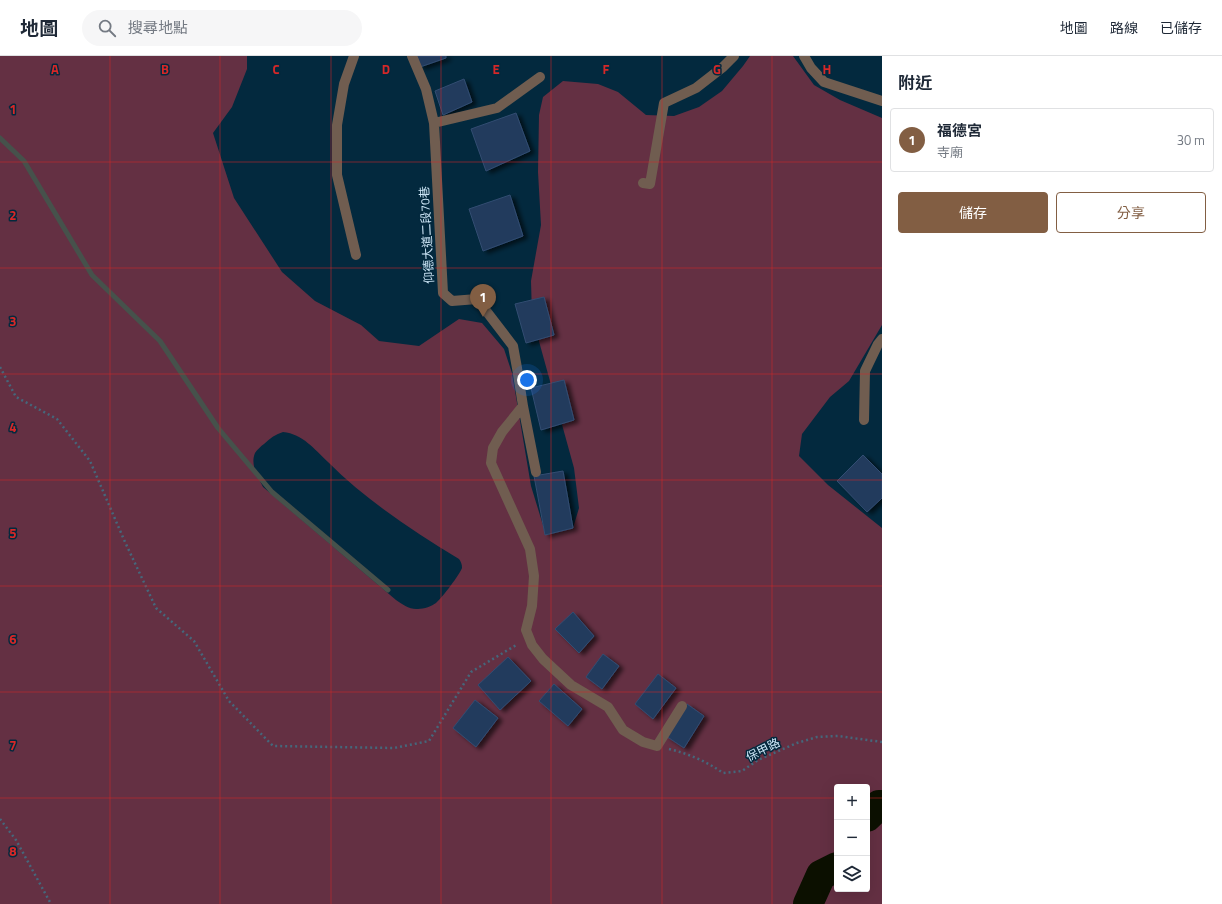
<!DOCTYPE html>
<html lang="zh-TW">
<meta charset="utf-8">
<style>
body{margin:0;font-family:"Titillium Web","Noto Sans TC",sans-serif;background:#f6f6f7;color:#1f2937}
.controls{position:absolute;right:12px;bottom:12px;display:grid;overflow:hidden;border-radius:4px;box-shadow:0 4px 16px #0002}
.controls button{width:36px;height:36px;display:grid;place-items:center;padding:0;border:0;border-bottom:1px solid #e0e1e3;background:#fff;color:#1f2937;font:20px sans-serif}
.you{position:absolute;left:527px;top:324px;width:14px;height:14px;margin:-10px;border:3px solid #fff;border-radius:50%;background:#1a73e8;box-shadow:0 0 0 6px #1a73e833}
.badge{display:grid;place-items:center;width:26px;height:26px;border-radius:50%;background:#825e43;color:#fff;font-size:13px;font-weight:700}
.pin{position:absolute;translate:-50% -33px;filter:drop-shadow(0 1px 2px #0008)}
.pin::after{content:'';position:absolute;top:21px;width:14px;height:12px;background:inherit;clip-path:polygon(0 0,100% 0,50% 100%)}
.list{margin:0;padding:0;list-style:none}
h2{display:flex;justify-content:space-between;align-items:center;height:52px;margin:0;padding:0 16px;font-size:17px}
h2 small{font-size:13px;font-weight:400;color:#747a83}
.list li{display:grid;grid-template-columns:26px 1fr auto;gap:12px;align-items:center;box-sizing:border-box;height:64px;margin:0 8px 8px;padding:0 8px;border:1px solid #e0e1e3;border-radius:4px}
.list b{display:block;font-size:15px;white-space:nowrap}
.list p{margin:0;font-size:13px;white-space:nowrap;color:#747a83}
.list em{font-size:13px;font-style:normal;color:#747a83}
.actions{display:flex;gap:8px;padding:12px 16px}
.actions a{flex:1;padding:9px 0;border:1px solid #825e43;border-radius:4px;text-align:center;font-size:14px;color:#825e43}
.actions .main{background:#825e43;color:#fff}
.icon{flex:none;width:22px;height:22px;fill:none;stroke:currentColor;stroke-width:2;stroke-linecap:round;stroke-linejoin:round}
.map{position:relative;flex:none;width:882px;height:848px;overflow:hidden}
header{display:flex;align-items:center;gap:24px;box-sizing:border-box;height:56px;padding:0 20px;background:#fff;border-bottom:1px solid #e0e1e3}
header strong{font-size:19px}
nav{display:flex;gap:22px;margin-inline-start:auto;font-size:14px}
.search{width:280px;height:36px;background:#f6f6f7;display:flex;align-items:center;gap:10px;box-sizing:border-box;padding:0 14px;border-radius:22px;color:#747a83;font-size:15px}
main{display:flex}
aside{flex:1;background:#fff}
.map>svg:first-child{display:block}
.green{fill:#643043;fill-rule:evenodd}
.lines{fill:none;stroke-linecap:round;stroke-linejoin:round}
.stream{stroke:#46514b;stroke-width:5}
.river{stroke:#0c1000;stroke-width:30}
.building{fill:#213a5d;stroke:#334d72;filter:url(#shadow)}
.path{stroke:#45677b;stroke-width:2.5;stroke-dasharray:2 3;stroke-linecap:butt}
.minor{stroke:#705d50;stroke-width:10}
.grid{fill:none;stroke:#d62828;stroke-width:1;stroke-opacity:0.55}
.labels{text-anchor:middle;stroke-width:3;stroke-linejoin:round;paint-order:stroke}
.street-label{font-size:12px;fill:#cfe8f9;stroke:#03293e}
.grid-label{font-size:13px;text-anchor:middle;font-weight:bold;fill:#d62828;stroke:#03293e;stroke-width:3;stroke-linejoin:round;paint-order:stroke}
</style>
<header>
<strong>地圖</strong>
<div class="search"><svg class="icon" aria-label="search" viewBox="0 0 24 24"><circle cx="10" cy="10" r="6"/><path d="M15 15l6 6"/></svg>搜尋地點</div>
<nav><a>地圖</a><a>路線</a><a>已儲存</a></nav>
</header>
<main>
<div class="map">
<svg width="882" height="848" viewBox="0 0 882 848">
<defs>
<filter id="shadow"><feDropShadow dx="4.5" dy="2.5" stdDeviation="2" flood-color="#0009"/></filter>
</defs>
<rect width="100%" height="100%" fill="#03293e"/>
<path class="green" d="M 0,0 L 247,0 L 247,13 L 232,51 L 213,77 L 234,142 L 282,216 L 315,245 L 361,269 L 379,285 L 419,290 L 459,263 L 482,267 L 504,293 L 512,317 L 531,430 L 546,479 L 573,472 L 579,452 L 574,412 L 532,260 L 531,225 L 541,169 L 538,116 L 539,59 L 543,41 L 563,25 L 598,28 L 618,36 L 646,59 L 674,60 L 699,51 L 722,35 L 743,10 L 750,0 L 793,0 L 814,29 L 840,44 L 882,62 L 882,269 L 849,325 L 830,341 L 802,378 L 799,400 L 828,429 L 882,472 L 882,848 L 0,848 ZM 283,376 C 303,378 314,393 328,406 C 367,445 413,475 459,503 C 461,506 462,508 462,512 C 460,518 442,542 436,547 C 432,550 424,553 418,553 C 410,554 402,548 396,544 L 263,431 C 258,421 250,409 255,397 C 257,394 261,390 264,388 C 270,382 276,378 283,376 ZM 837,731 L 867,731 L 867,833 L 837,833 Z"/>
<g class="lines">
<path class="stream" d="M 0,82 L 24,105 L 92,219 L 160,285 L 218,372 L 272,436 L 388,534"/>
<path class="river" d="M 867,761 L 879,749 L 882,749
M 808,848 L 821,819 L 837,811"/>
</g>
<path class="building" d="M 417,0 L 446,0 L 446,2 L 420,11 Z
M 464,23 L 472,46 L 443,59 L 435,35 Z
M 516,57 L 530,95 L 486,115 L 471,73 Z
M 510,139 L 523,180 L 483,195 L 469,153 Z
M 544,241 L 554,279 L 526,287 L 515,248 Z
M 564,324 L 574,364 L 541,374 L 531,332 Z
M 863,399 L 882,418 L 882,442 L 867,456 L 837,425 Z
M 563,415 L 573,472 L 545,479 L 534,420 Z
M 573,556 L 594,580 L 579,597 L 555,573 Z
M 603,598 L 619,610 L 602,633 L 586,621 Z
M 508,601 L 531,625 L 500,654 L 478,629 Z
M 658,618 L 676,632 L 653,663 L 635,648 Z
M 554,628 L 582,653 L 568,670 L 539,645 Z
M 475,644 L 498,662 L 476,691 L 453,672 Z
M 687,648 L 704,660 L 684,692 L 666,680 Z"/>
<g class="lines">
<path class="path" d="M 0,311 L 16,341 L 57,363 L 90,405 L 125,486 L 156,552 L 194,585 L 229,645 L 273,690 L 394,692 L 429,685 L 471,616 L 518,588
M 669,693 C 689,698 706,705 723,717 L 742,715 L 758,704 L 797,687 L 817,681 L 838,680 L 882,686
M 0,763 L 16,784 L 51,848"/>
<path class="minor" d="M 354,0 L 344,28 L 337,69 L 337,119 L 356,199
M 412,0 L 426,33 L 434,67 L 443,237 L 452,245 L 477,243 L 513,290 L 517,312 L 523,350 L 502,376 L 493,392 L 491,407 L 530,493 L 534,520 L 532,550 L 526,574 L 532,589 L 543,603 L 571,629 L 608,651 L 623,674 L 643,686 L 657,690 L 682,650
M 804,0 L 811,12 L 824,26 L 882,45
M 434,67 L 497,52 L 540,21
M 643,127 L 650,128 L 664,47 L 696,32 L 723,11 L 734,0
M 523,350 L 536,416
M 864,364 L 865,315 L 878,288 L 882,283"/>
</g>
<path class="grid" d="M 110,0 L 110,848M 220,0 L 220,848M 331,0 L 331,848M 441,0 L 441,848M 551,0 L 551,848M 662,0 L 662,848M 772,0 L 772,848M 0,106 L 882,106M 0,212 L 882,212M 0,318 L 882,318M 0,424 L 882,424M 0,530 L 882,530M 0,636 L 882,636M 0,742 L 837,742M 867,742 L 882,742"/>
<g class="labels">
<g class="street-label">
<text transform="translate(427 179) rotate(-93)" y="4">仰德大道二段70巷</text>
<text transform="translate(763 694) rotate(-27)" y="4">保甲路</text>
</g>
</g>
<g class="grid-label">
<text x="55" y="18">A</text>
<text x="165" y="18">B</text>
<text x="276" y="18">C</text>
<text x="386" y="18">D</text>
<text x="496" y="18">E</text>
<text x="606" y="18">F</text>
<text x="717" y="18">G</text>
<text x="827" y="18">H</text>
<text x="13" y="58">1</text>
<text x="13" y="164">2</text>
<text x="13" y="270">3</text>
<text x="13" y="376">4</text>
<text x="13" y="482">5</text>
<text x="13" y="588">6</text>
<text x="13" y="694">7</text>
<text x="13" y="800">8</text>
</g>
</svg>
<div class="controls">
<button>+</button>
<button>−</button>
<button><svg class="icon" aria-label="layers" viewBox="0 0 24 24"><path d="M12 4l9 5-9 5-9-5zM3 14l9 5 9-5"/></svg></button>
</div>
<div class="you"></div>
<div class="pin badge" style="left:483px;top:261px">1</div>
</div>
<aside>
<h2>附近<small></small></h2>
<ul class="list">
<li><span class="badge">1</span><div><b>福德宮</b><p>寺廟</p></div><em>30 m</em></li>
</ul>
<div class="actions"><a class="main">儲存</a><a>分享</a></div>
</aside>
</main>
